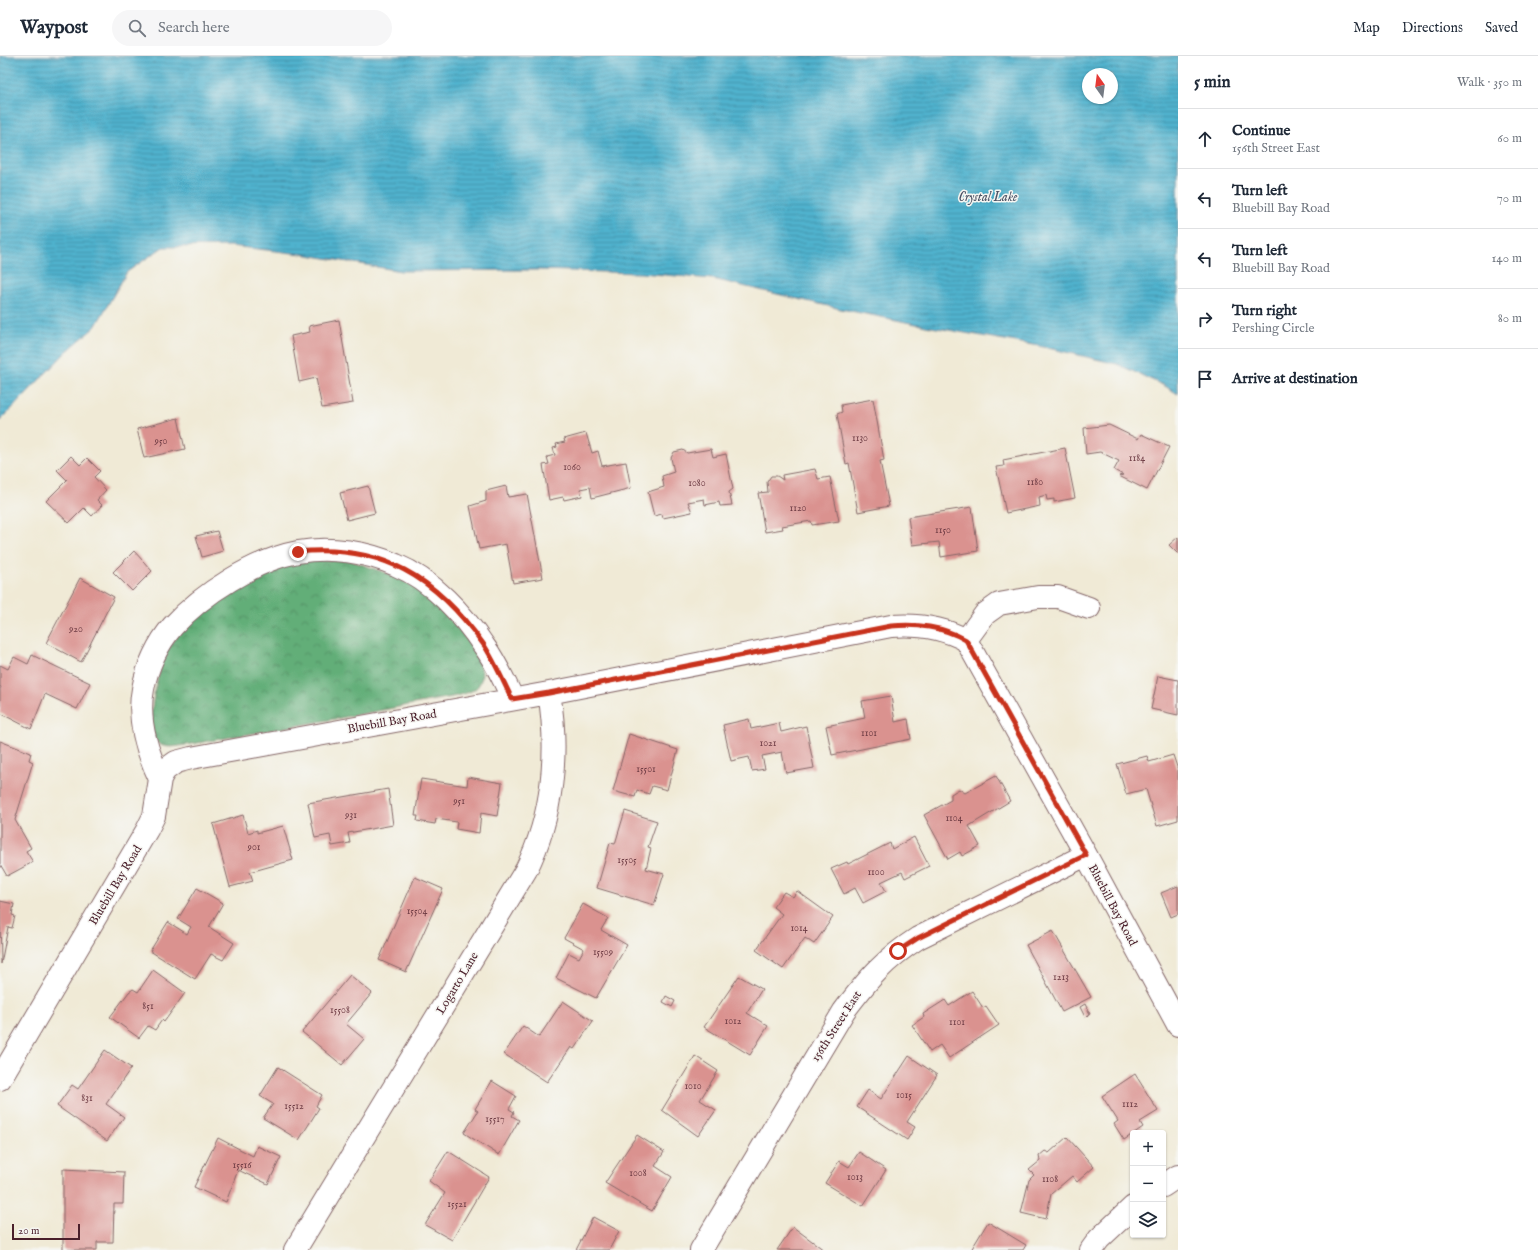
<!DOCTYPE html>
<meta charset="utf-8">
<style>
body{margin:0;font-family:"IM FELL English",serif;background:#f6f6f7;color:#1f2937}
.controls{position:absolute;right:12px;bottom:12px;display:grid;overflow:hidden;border-radius:4px;box-shadow:0 1px 3px #0004}
.controls button{width:36px;height:36px;display:grid;place-items:center;padding:0;border:0;border-bottom:1px solid #e0e1e3;background:#fff;color:#1f2937;font:20px sans-serif}
.compass{position:absolute;left:1082px;top:12px;width:36px;height:36px;border-radius:50%;background:#fff;box-shadow:0 1px 3px #0004;rotate:346deg}
.scale{position:absolute;left:12px;bottom:10px;width:68px;box-sizing:border-box;padding-left:4px;border:2px solid #4a1f2b;border-top:0;font-size:11px;line-height:14px;white-space:nowrap;color:#4a1f2b;-webkit-text-stroke:3px #f6f6f2;paint-order:stroke}
.stop{position:absolute;width:12px;height:12px;margin:-9px;border:3px solid #c8321e;border-radius:50%;background:#fff}
.stop.end{background:#c8321e;border-color:#fff;box-shadow:0 1px 4px #0008}
.list{margin:0;padding:0;list-style:none}
h2{display:flex;justify-content:space-between;align-items:center;height:52px;margin:0;padding:0 16px;font-size:17px}
h2 small{font-size:13px;font-weight:400;color:#747a83}
.list li{display:grid;grid-template-columns:26px 1fr auto;gap:12px;align-items:center;box-sizing:border-box;height:60px;padding:0 16px;border-top:1px solid #e0e1e3}
.list b{display:block;font-size:15px;white-space:nowrap}
.list p{margin:0;font-size:13px;white-space:nowrap;color:#747a83}
.list em{font-size:13px;font-style:normal;color:#747a83}
.icon{flex:none;width:22px;height:22px;fill:none;stroke:currentColor;stroke-width:2;stroke-linecap:round;stroke-linejoin:round}
.map{position:relative;flex:none;width:1178px;height:1194px;overflow:hidden}
header{display:flex;align-items:center;gap:24px;box-sizing:border-box;height:56px;padding:0 20px;background:#fff;border-bottom:1px solid #e0e1e3}
header strong{font-size:19px}
nav{display:flex;gap:22px;margin-inline-start:auto;font-size:14px}
.search{width:280px;height:36px;background:#f6f6f7;display:flex;align-items:center;gap:10px;box-sizing:border-box;padding:0 14px;border-radius:22px;color:#747a83;font-size:15px}
main{display:flex}
aside{flex:1;background:#fff}
.map>svg:first-child{display:block}
.forest{fill:url(#forest-crowns);stroke:#566652}
.water{fill:url(#water-rules);stroke:#4c687c;fill-rule:evenodd}
.building{fill:#da928f}
.lines{fill:none;stroke-linecap:round;stroke-linejoin:round}
.street-casing{stroke:#846667;stroke-width:24}
.street{stroke:#fff;stroke-width:22}
.route{stroke:#c8321e;stroke-width:5}
.labels{text-anchor:middle;stroke-width:3;stroke-linejoin:round;paint-order:stroke}
.number-label{font-size:10px;fill:#6e3c44}
.street-label{font-size:12px;fill:#4a1f2b;stroke:#f6f6f2}
.water-label{font-size:13px;font-style:italic;fill:#4c5264;stroke:#f6f6f2}
</style>
<header>
<strong>Waypost</strong>
<div class="search"><svg class="icon" aria-label="search" viewBox="0 0 24 24"><circle cx="10" cy="10" r="6"/><path d="M15 15l6 6"/></svg>Search here</div>
<nav><a>Map</a><a>Directions</a><a>Saved</a></nav>
</header>
<main>
<div class="map">
<svg width="1178" height="1194" viewBox="0 0 1178 1194">
<defs>
<pattern id="forest-crowns" width="20" height="18" patternUnits="userSpaceOnUse"><rect width="20" height="18" fill="#62ae78"/><path d="M2 6a3 3 0 1 1 6 0M12 15a3 3 0 1 1 6 0" fill="none" stroke="#538d63"/></pattern>
<pattern id="water-rules" width="6" height="5" patternUnits="userSpaceOnUse"><rect width="6" height="5" fill="#4fb2ce"/><path d="M0 2.5h6" fill="none" stroke="#4490a7"/></pattern>
</defs>
<rect width="100%" height="100%" fill="#f6f6f2"/>
<filter id="ink" filterUnits="userSpaceOnUse"><feTurbulence type="fractalNoise" baseFrequency=".025" numOctaves="2"/><feDisplacementMap in="SourceGraphic" scale="8" xChannelSelector="R" yChannelSelector="G"/><feConvolveMatrix kernelMatrix="1 2 1 2 8 2 1 2 1" color-interpolation-filters="sRGB"/></filter>
<filter id="wash" filterUnits="userSpaceOnUse"><feTurbulence type="fractalNoise" baseFrequency=".012" numOctaves="4" result="noise"/><feDisplacementMap in="SourceGraphic" scale="16" xChannelSelector="R" yChannelSelector="G"/><feGaussianBlur stdDeviation="0.9" result="paint"/><feColorMatrix in="noise" values="0 0 0 0 0 0 0 0 0 0 0 0 0 0 0 0 0 1.4 0 .05"/><feComposite in="paint" operator="in"/></filter>
<g filter="url(#wash)">
<rect width="100%" height="100%" fill="#f0ead6"/>
<path class="forest" d="M 349,504 C 362,509 376,513 389,518 C 420,530 445,556 465,581 C 474,593 489,615 478,630 C 471,640 437,643 424,646 C 345,662 265,675 186,689 C 178,690 167,693 159,688 C 141,677 159,606 170,590 C 189,562 229,533 260,519 C 271,514 286,508 297,506 C 314,503 332,505 349,504 Z"/>
<path class="water" d="M 0,0 L 1178,0 L 1178,338 L 1165,330 L 1117,308 L 1044,291 L 926,270 L 841,253 L 713,223 L 641,217 L 538,214 L 401,215 L 302,198 L 231,190 L 163,191 L 127,216 L 95,271 L 66,296 L 0,365 ZM 1088,18 L 1112,18 L 1112,42 L 1088,42 Z"/>
<g id="blocks">
<path class="building" d="M 339,264 L 353,347 L 322,352 L 316,322 L 299,326 L 291,280 L 310,276 L 309,270 Z
M 873,343 L 884,404 L 880,405 L 889,450 L 858,456 L 849,407 L 846,408 L 837,358 L 842,356 L 841,349 Z
M 178,362 L 185,393 L 144,402 L 137,373 Z
M 1109,369 L 1138,383 L 1141,378 L 1169,391 L 1147,434 L 1119,420 L 1123,419 L 1114,414 L 1119,405 L 1100,396 L 1086,398 L 1084,372 Z
M 586,377 L 592,397 L 598,395 L 602,410 L 626,406 L 631,432 L 592,442 L 590,431 L 580,433 L 582,440 L 564,444 L 563,441 L 549,444 L 543,409 L 549,408 L 547,401 L 555,399 L 553,392 L 557,391 L 556,388 L 565,386 L 564,383 Z
M 1065,392 L 1075,442 L 1054,446 L 1054,443 L 1047,444 L 1046,439 L 1039,441 L 1040,450 L 1006,457 L 996,411 L 1004,410 L 1003,404 Z
M 711,393 L 713,401 L 726,398 L 733,433 L 729,436 L 732,449 L 720,450 L 719,446 L 705,449 L 704,443 L 688,446 L 692,456 L 663,462 L 662,458 L 654,460 L 648,436 L 664,431 L 662,420 L 674,416 L 671,402 L 674,396 L 683,394 L 687,397 Z
M 71,400 L 80,409 L 87,402 L 100,415 L 94,421 L 106,434 L 97,444 L 102,449 L 92,460 L 84,452 L 69,467 L 46,445 L 67,424 L 57,414 Z
M 815,413 L 818,423 L 830,421 L 839,465 L 812,469 L 811,465 L 782,470 L 783,473 L 765,476 L 758,437 L 768,436 L 767,426 L 771,420 L 777,420 L 783,424 L 782,419 Z
M 368,430 L 375,457 L 347,464 L 340,437 Z
M 506,430 L 508,441 L 527,438 L 543,522 L 513,527 L 506,488 L 479,493 L 470,450 L 486,445 L 486,435 Z
M 972,451 L 978,495 L 941,501 L 939,486 L 912,489 L 908,461 Z
M 217,475 L 223,495 L 202,501 L 196,480 Z
M 1178,481 L 1178,498 L 1169,489 Z
M 134,495 L 152,515 L 132,535 L 113,516 Z
M 80,522 L 114,541 L 81,606 L 46,587 Z
M 32,599 L 90,627 L 77,653 L 45,638 L 31,673 L 0,657 L 0,633 L 1,631 L 0,630 L 0,609 L 8,613 L 14,601 L 28,608 Z
M 1158,620 L 1178,624 L 1178,659 L 1151,653 Z
M 891,640 L 895,666 L 908,663 L 911,683 L 832,699 L 826,670 L 865,662 L 862,645 Z
M 749,663 L 751,673 L 779,667 L 781,676 L 806,670 L 814,712 L 786,717 L 782,696 L 762,700 L 765,713 L 752,715 L 749,701 L 731,705 L 723,669 Z
M 629,678 L 678,694 L 667,734 L 652,730 L 649,738 L 637,734 L 635,741 L 613,735 Z
M 0,685 L 31,697 L 29,704 L 33,706 L 15,764 L 31,792 L 26,795 L 33,806 L 7,820 L 0,808 Z
M 1173,699 L 1178,714 L 1178,764 L 1157,770 L 1146,733 L 1126,738 L 1117,708 L 1147,700 L 1149,706 Z
M 996,720 L 1010,745 L 969,770 L 980,790 L 962,800 L 960,796 L 948,803 L 924,759 L 951,744 L 951,738 L 959,733 L 965,737 Z
M 468,721 L 502,727 L 497,760 L 481,757 L 479,777 L 456,773 L 457,766 L 436,763 L 435,768 L 417,765 L 418,760 L 415,760 L 421,723 L 467,730 Z
M 388,733 L 393,769 L 348,777 L 350,787 L 332,790 L 330,779 L 315,782 L 308,747 Z
M 625,755 L 657,765 L 648,791 L 651,792 L 646,813 L 664,818 L 654,849 L 597,832 L 610,787 L 615,788 Z
M 243,759 L 248,777 L 257,774 L 257,777 L 283,770 L 293,804 L 250,816 L 253,825 L 230,831 L 213,768 Z
M 914,781 L 929,810 L 905,822 L 902,816 L 881,826 L 886,835 L 863,847 L 855,832 L 844,838 L 831,813 L 847,806 L 848,808 L 890,787 L 892,793 Z
M 415,821 L 443,833 L 406,916 L 379,904 Z
M 1178,830 L 1178,858 L 1171,861 L 1161,837 Z
M 197,832 L 223,847 L 209,871 L 234,887 L 223,904 L 211,898 L 195,923 L 150,895 L 168,866 L 187,878 L 191,871 L 178,863 Z
M 797,835 L 833,861 L 814,888 L 805,882 L 783,913 L 756,894 L 782,858 L 773,851 L 784,836 L 793,841 Z
M 0,845 L 14,848 L 12,859 L 15,860 L 12,872 L 8,871 L 1,908 Z
M 583,848 L 608,862 L 601,874 L 627,889 L 596,942 L 556,922 L 569,897 L 579,902 L 584,893 L 564,882 Z
M 1053,875 L 1091,941 L 1062,956 L 1026,889 Z
M 153,914 L 185,937 L 164,966 L 162,964 L 155,974 L 148,970 L 139,982 L 110,961 L 129,936 L 133,933 L 138,936 Z
M 350,919 L 372,937 L 346,968 L 364,983 L 342,1009 L 302,976 Z
M 739,920 L 762,933 L 747,957 L 768,970 L 750,999 L 704,971 Z
M 972,935 L 983,952 L 986,950 L 999,969 L 949,1002 L 940,989 L 930,996 L 912,969 L 924,961 L 923,958 L 945,944 L 949,950 Z
M 666,940 L 675,945 L 672,951 L 663,946 Z
M 563,945 L 593,965 L 574,993 L 571,991 L 547,1026 L 504,998 L 523,970 L 539,981 Z
M 1085,948 L 1090,958 L 1085,961 L 1080,951 Z
M 105,994 L 131,1012 L 106,1048 L 124,1061 L 107,1085 L 57,1050 L 72,1029 L 78,1033 Z
M 695,1000 L 718,1015 L 700,1044 L 716,1054 L 698,1080 L 662,1054 Z
M 909,1000 L 937,1019 L 907,1066 L 915,1071 L 907,1084 L 857,1051 L 868,1034 L 881,1043 Z
M 278,1011 L 322,1039 L 316,1050 L 319,1052 L 299,1084 L 263,1062 L 273,1048 L 260,1040 Z
M 1135,1018 L 1158,1055 L 1140,1066 L 1143,1071 L 1124,1084 L 1114,1068 L 1118,1065 L 1102,1040 Z
M 492,1025 L 516,1040 L 509,1053 L 514,1056 L 512,1060 L 519,1064 L 499,1099 L 464,1077 L 478,1055 L 475,1053 Z
M 637,1079 L 664,1096 L 655,1110 L 672,1121 L 652,1155 L 605,1127 Z
M 1067,1081 L 1094,1111 L 1077,1126 L 1072,1120 L 1051,1138 L 1046,1163 L 1021,1157 L 1029,1124 L 1034,1119 L 1029,1114 L 1040,1105 L 1039,1100 L 1045,1095 L 1049,1097 Z
M 218,1082 L 253,1100 L 257,1090 L 281,1101 L 268,1128 L 238,1114 L 226,1146 L 194,1131 Z
M 448,1095 L 489,1121 L 452,1184 L 425,1169 L 445,1137 L 429,1125 Z
M 859,1096 L 886,1114 L 863,1150 L 825,1127 L 839,1105 L 849,1111 Z
M 63,1113 L 124,1116 L 123,1148 L 114,1148 L 113,1186 L 97,1186 L 97,1194 L 63,1194 Z
M 593,1161 L 619,1175 L 609,1194 L 576,1194 Z
M 988,1166 L 1026,1189 L 1023,1194 L 971,1194 Z
M 793,1171 L 824,1194 L 777,1194 Z"/>
</g>
</g>
<g filter="url(#ink)">
<use href="#blocks" fill-opacity="0" stroke="#846667" stroke-width="1"/>
<g class="lines">
<g class="street-casing">
<path id="street" d="M 966,584 L 985,558 L 999,548 L 1038,541 L 1058,541 L 1089,552
M 160,723 C 147,696 137,663 143,633 C 147,611 158,587 173,570 C 202,538 255,504 298,496 C 330,490 367,496 396,509 C 432,524 463,558 484,590 C 496,606 504,625 513,643
M 0,1023 L 147,774 L 154,760 L 160,723 L 165,714 L 176,706 L 191,702 L 549,637 L 891,570 C 917,568 942,571 966,584 L 1086,799 L 1178,969
M 1163,1130 L 1178,1120
M 295,1194 L 526,814 C 553,760 559,696 549,637
M 701,1194 L 844,955 C 868,923 884,904 918,882 L 1086,799
M 1091,1194 L 1099,1183 L 1133,1151"/>
</g>
<use href="#street" class="street"/>
</g>
</g>
<g class="lines" filter="url(#ink)">
<path class="route" d="M 298,496 C 382,488 436,521 484,589 C 495,606 503,625 512,643 L 549,637 L 891,570 C 917,568 942,570 966,584 L 1086,799 L 918,882 L 898,895"/>
</g>
<g class="labels">
<g class="number-label">
<text x="860" y="385">1130</text>
<text x="161" y="388">950</text>
<text x="1137" y="405">1184</text>
<text x="572" y="414">1060</text>
<text x="1035" y="429">1180</text>
<text x="697" y="430">1080</text>
<text x="798" y="455">1120</text>
<text x="943" y="477">1150</text>
<text x="76" y="576">920</text>
<text x="869" y="680">1101</text>
<text x="768" y="690">1021</text>
<text x="646" y="716">15501</text>
<text x="459" y="748">951</text>
<text x="351" y="762">931</text>
<text x="954" y="765">1104</text>
<text x="254" y="794">901</text>
<text x="627" y="807">15505</text>
<text x="876" y="819">1100</text>
<text x="417" y="858">15504</text>
<text x="799" y="875">1014</text>
<text x="603" y="899">15509</text>
<text x="1061" y="924">1213</text>
<text x="148" y="953">851</text>
<text x="340" y="957">15508</text>
<text x="733" y="968">1012</text>
<text x="957" y="969">1101</text>
<text x="693" y="1033">1010</text>
<text x="904" y="1042">1015</text>
<text x="87" y="1045">831</text>
<text x="1130" y="1051">1112</text>
<text x="294" y="1053">15512</text>
<text x="495" y="1066">15517</text>
<text x="242" y="1112">15516</text>
<text x="638" y="1120">1008</text>
<text x="855" y="1124">1013</text>
<text x="1050" y="1126">1108</text>
<text x="457" y="1151">15521</text>
</g>
<g class="street-label">
<text transform="translate(392 665) rotate(-10)" y="4">Bluebill Bay Road</text>
<text transform="translate(115 829) rotate(-59)" y="4">Bluebill Bay Road</text>
<text transform="translate(1113 849) rotate(62)" y="4">Bluebill Bay Road</text>
<text transform="translate(457 927) rotate(-59)" y="4">Logarto Lane</text>
<text transform="translate(836 970) rotate(-57)" y="4">156th Street East</text>
</g>
<g class="water-label">
<text x="988" y="145">Crystal Lake</text>
</g>
</g>
</svg>
<div class="controls">
<button>+</button>
<button>−</button>
<button><svg class="icon" aria-label="layers" viewBox="0 0 24 24"><path d="M12 4l9 5-9 5-9-5zM3 14l9 5 9-5"/></svg></button>
</div>
<svg class="compass" viewBox="-18 -18 36 36"><path d="M0-13l5 13h-10z" fill="#e53935"/><path d="M0 13l5-13h-10z" fill="#747a83"/></svg>
<div class="scale">20 m</div>
<div class="stop" style="left:898px;top:895px"></div>
<div class="stop end" style="left:298px;top:496px"></div>
</div>
<aside>
<h2>5 min<small>Walk · 350 m</small></h2>
<ul class="list">
<li><svg class="icon" aria-label="ahead" viewBox="0 0 24 24"><path d="M12 20V5M6 11l6-6 6 6"/></svg><div><b>Continue</b><p>156th Street East</p></div><em>60 m</em></li>
<li><svg class="icon" aria-label="left" viewBox="0 0 24 24"><path d="M17 20v-9H6M10 6l-5 5 5 5"/></svg><div><b>Turn left</b><p>Bluebill Bay Road</p></div><em>70 m</em></li>
<li><svg class="icon" aria-label="left" viewBox="0 0 24 24"><path d="M17 20v-9H6M10 6l-5 5 5 5"/></svg><div><b>Turn left</b><p>Bluebill Bay Road</p></div><em>140 m</em></li>
<li><svg class="icon" aria-label="right" viewBox="0 0 24 24"><path d="M7 20v-9h11M14 6l5 5-5 5"/></svg><div><b>Turn right</b><p>Pershing Circle</p></div><em>80 m</em></li>
<li><svg class="icon" aria-label="arrive" viewBox="0 0 24 24"><path d="M6 21V4h12l-3 4 3 4H6"/></svg><div><b>Arrive at destination</b></div></li>
</ul>
</aside>
</main>
